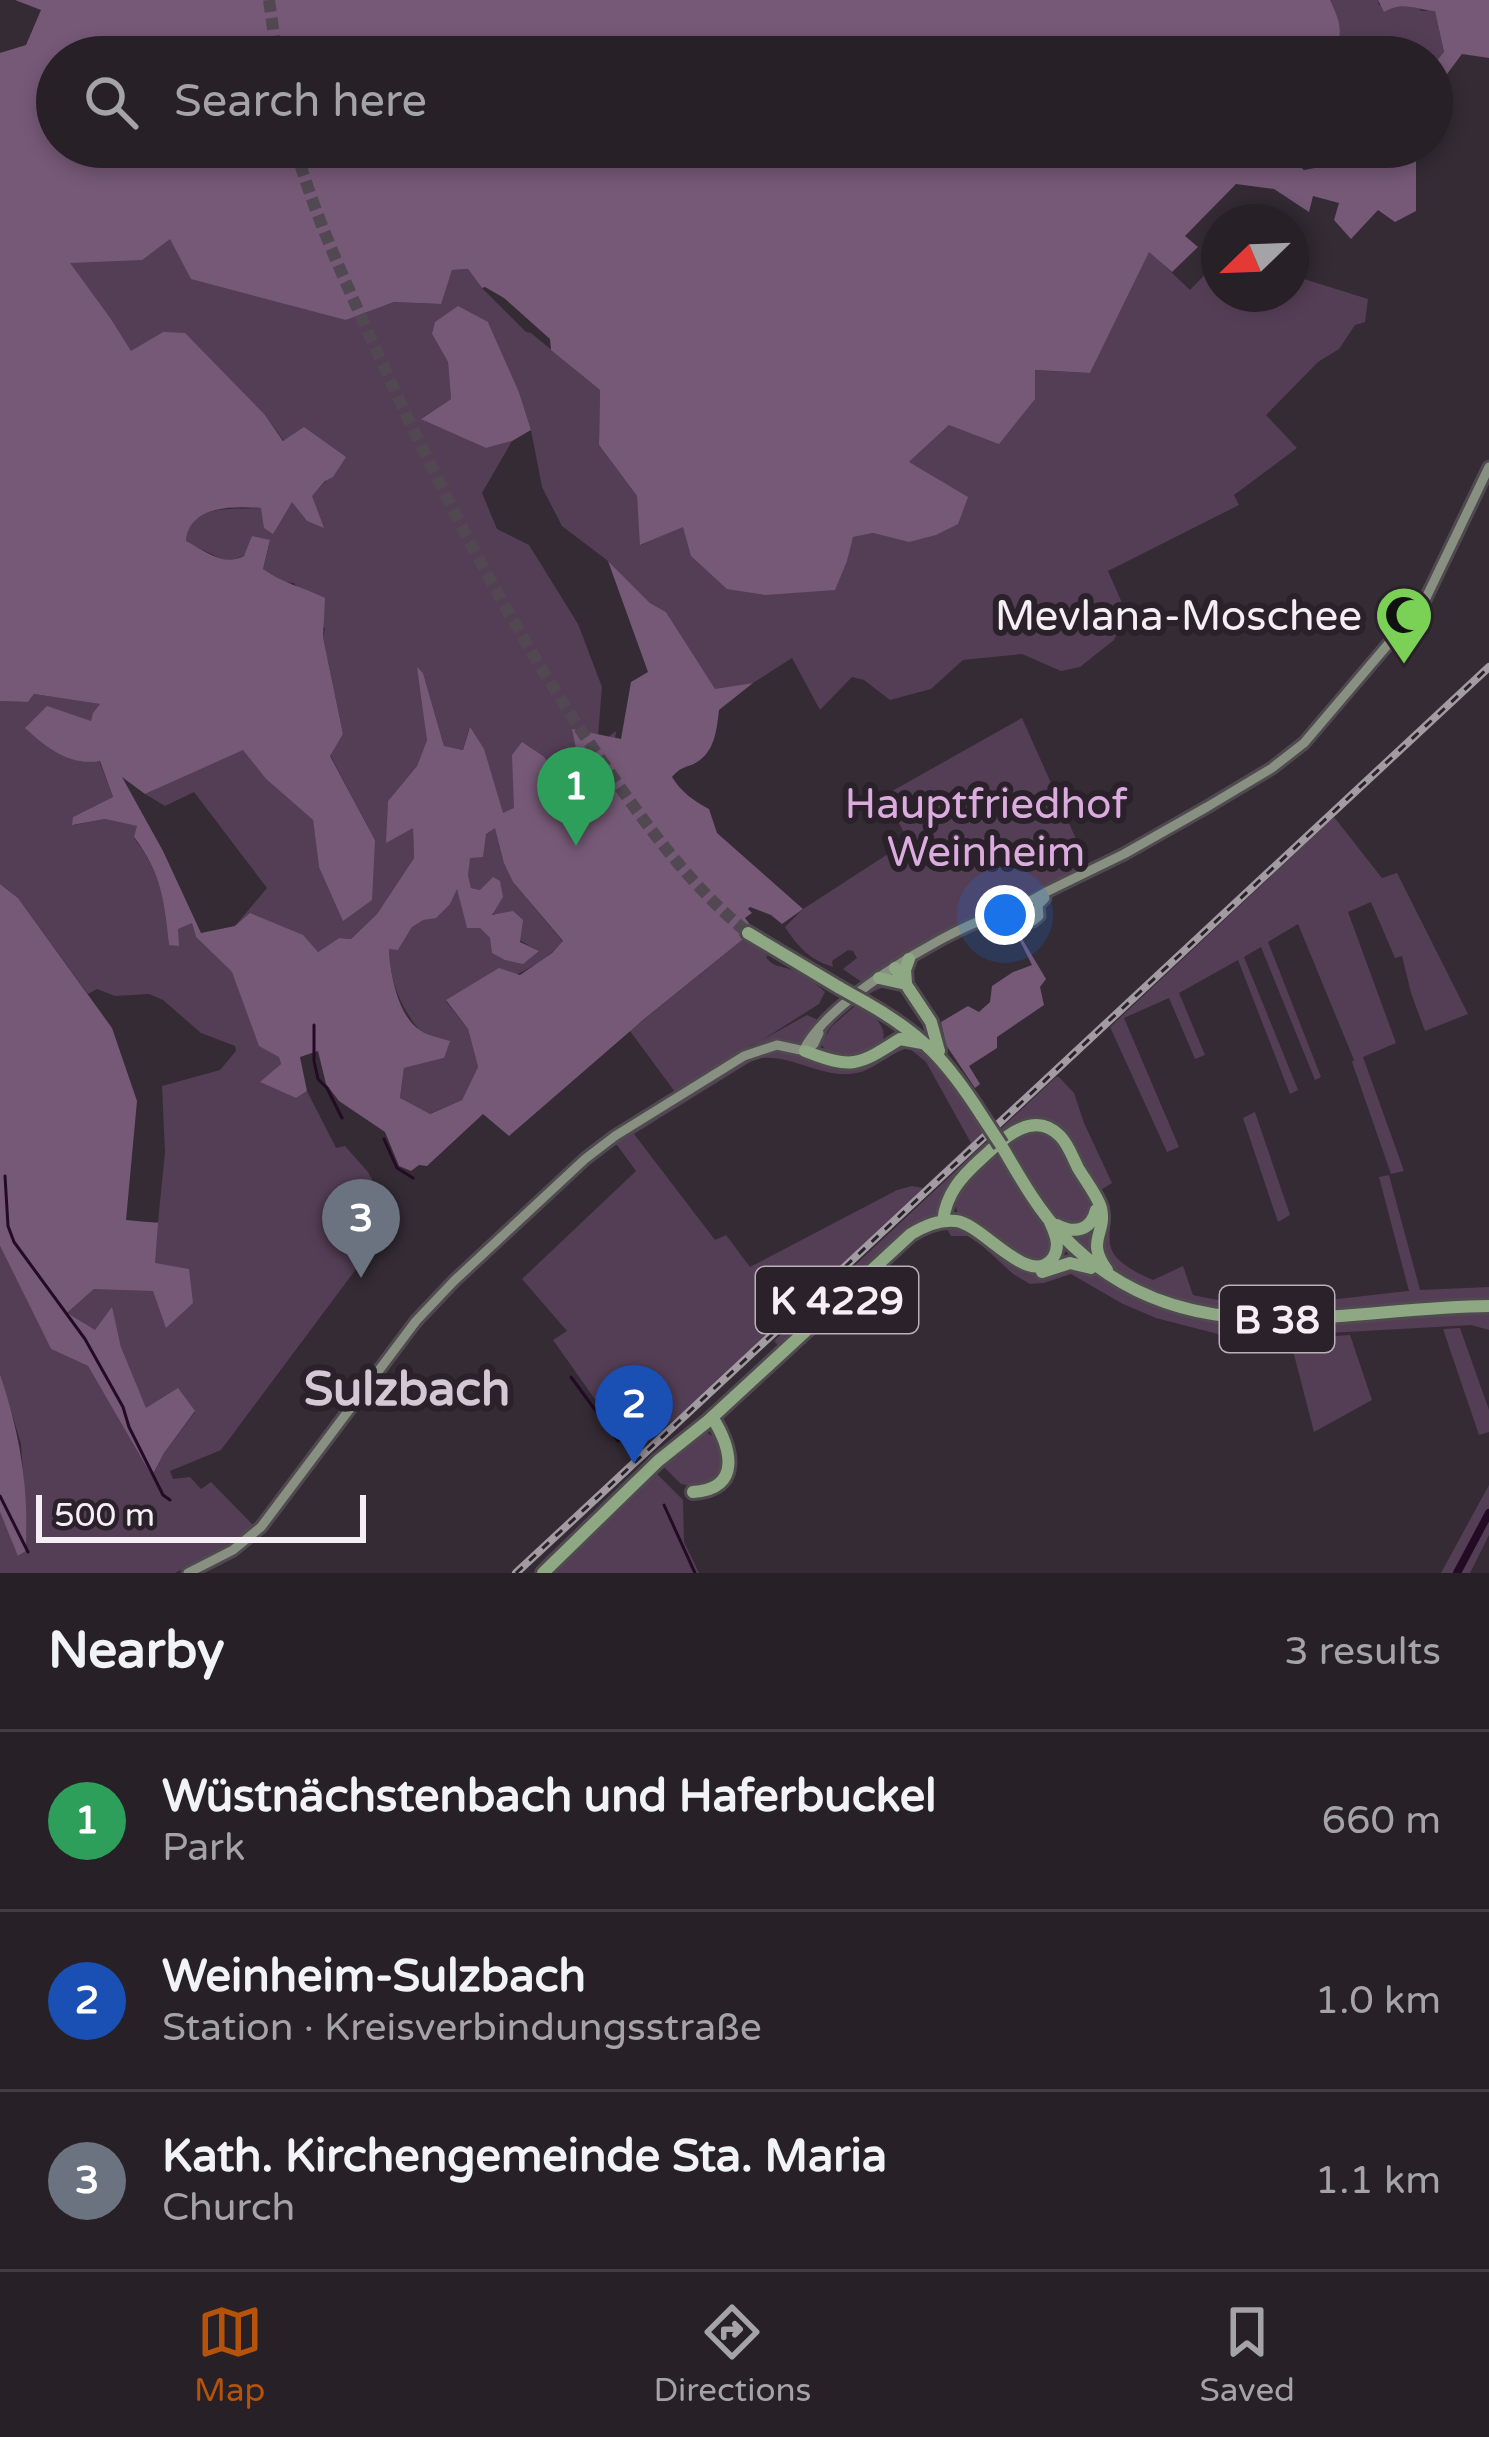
<!DOCTYPE html>
<meta charset="utf-8">
<style>
body{margin:0;font-family:"Varela Round",sans-serif;background:#332d33;color:#f1f3f6}
.compass{position:absolute;left:1201px;top:204px;width:108px;height:108px;border-radius:50%;background:#272027;box-shadow:0 6px 18px #0003;rotate:247deg}
.scale{position:absolute;left:36px;bottom:30px;width:330px;box-sizing:border-box;padding-left:12px;border:6px solid #f5eff5;border-top:0;font-size:33px;line-height:42px;white-space:nowrap;color:#f5eff5;-webkit-text-stroke:9px #2a212a;paint-order:stroke}
.you{position:absolute;left:1005px;top:915px;width:42px;height:42px;margin:-30px;border:9px solid #fff;border-radius:50%;background:#1a73e8;box-shadow:0 0 0 18px #1a73e833}
.badge{display:grid;place-items:center;width:78px;height:78px;border-radius:50%;background:#b45309;color:#fff;font-size:39px;font-weight:700}
.pin{position:absolute;translate:-50% -99px;filter:drop-shadow(0 3px 6px #0008)}
.pin::after{content:'';position:absolute;top:63px;width:42px;height:36px;background:inherit;clip-path:polygon(0 0,100% 0,50% 100%)}
.list{margin:0;padding:0;list-style:none}
h2{display:flex;justify-content:space-between;align-items:center;height:156px;margin:0;padding:0 48px;font-size:51px}
h2 small{font-size:39px;font-weight:400;color:#a4a3a7}
.list li{display:grid;grid-template-columns:78px 1fr auto;gap:36px;align-items:center;box-sizing:border-box;height:180px;padding:0 48px;border-top:3px solid #433e44}
.list b{display:block;font-size:45px;white-space:nowrap}
.list p{margin:0;font-size:39px;white-space:nowrap;color:#a4a3a7}
.list em{font-size:39px;font-style:normal;color:#a4a3a7}
.icon{flex:none;width:66px;height:66px;fill:none;stroke:currentColor;stroke-width:2;stroke-linecap:round;stroke-linejoin:round}
.map{position:relative;flex:none;width:1489px;height:1573px;overflow:hidden}
.search{position:absolute;background:#272027;box-shadow:0 6px 18px #0003;left:36px;right:36px;top:36px;height:132px;display:flex;align-items:center;gap:30px;box-sizing:border-box;padding:0 42px;border-radius:66px;color:#a4a3a7;font-size:45px}
.sheet{height:696px;background:#272027}
nav{display:flex;justify-content:space-around;align-items:center;box-sizing:border-box;height:168px;border-top:3px solid #433e44;background:#272027;font-size:33px;color:#a4a3a7}
nav a{display:grid;justify-items:center;gap:6px}
nav .on{color:#b45309}
.map>svg:first-child{display:block}
.green{fill:#543e55;fill-rule:evenodd}
.forest{fill:#765977;fill-rule:evenodd}
.lines{fill:none;stroke-linecap:round;stroke-linejoin:round}
.stream{stroke:#230b25;stroke-width:3}
.river{stroke:#230b25;stroke-width:8}
.primary-tunnel{stroke:#514851;stroke-width:12;stroke-dasharray:12 6;stroke-linecap:butt}
.secondary-casing{stroke:#504950;stroke-width:15}
.primary-casing{stroke:#504950;stroke-width:18}
.secondary{stroke:#889082;stroke-width:9}
.primary{stroke:#8ea883;stroke-width:12}
.rail-casing{stroke:#a29ba2;stroke-width:8}
.rail{stroke:#2a212a;stroke-width:3;stroke-dasharray:9;stroke-linecap:butt}
.primary-bridge-casing{stroke:#504950;stroke-width:18;stroke-linecap:butt}
.primary-bridge{stroke:#8ea883;stroke-width:12}
.labels{text-anchor:middle;stroke-width:12;stroke-linejoin:round;paint-order:stroke}
.shield{fill:#2a212a;stroke:#b8b1b8;stroke-width:3}
.shield-label{font-size:39px;font-weight:bold;fill:#f5eff5}
.poi-label{font-size:42px;fill:#f5eff5;stroke:#2a212a;text-anchor:end}
.park-label{font-size:42px;fill:#ddacdf;stroke:#2a212a}
.quarter-label{font-size:48px;font-weight:bold;fill:#d4c8d4;stroke:#2a212a}
</style>
<div class="map">
<svg width="1489" height="1573" viewBox="0 0 1489 1573">
<rect width="100%" height="100%" fill="#342b34"/>
<path class="green" d="M 1330,0 L 1378,0 L 1379,5 L 1413,5 L 1422,11 L 1435,10 L 1444,52 L 1432,66 L 1432,57 L 1335,57 Z
M 170,238 L 346,320 L 394,302 L 440,304 L 452,270 L 468,269 L 482,288 L 526,332 L 531,333 L 600,390 L 599,445 L 637,496 L 641,545 L 683,526 L 847,561 L 852,537 L 873,533 L 910,542 L 908,463 L 949,425 L 1034,370 L 1090,373 L 1149,251 L 1190,290 L 1219,260 L 1219,294 L 1258,294 L 1267,305 L 1273,294 L 1291,294 L 1291,275 L 1368,299 L 1365,322 L 1355,325 L 1339,349 L 1318,362 L 1266,415 L 1297,448 L 1234,495 L 1239,505 L 1108,571 L 1126,612 L 1114,640 L 1080,667 L 1061,671 L 1022,654 L 963,660 L 931,689 L 890,700 L 864,680 L 852,677 L 820,710 L 792,658 L 753,683 L 715,690 L 666,612 L 650,603 L 608,561 L 562,526 L 542,487 L 531,430 L 519,392 L 488,322 L 432,334 L 448,362 L 451,399 L 422,418 L 486,448 L 512,441 L 482,493 L 497,529 L 529,545 L 578,624 L 602,687 L 598,736 L 607,738 L 616,731 L 614,749 L 622,739 L 625,718 L 590,958 L 513,882 L 563,942 C 531,975 489,986 446,1001 L 468,1029 L 478,1067 L 462,1100 L 429,1114 L 400,1099 L 404,1068 L 444,1058 C 410,1022 391,998 389,948 L 398,950 L 412,927 L 457,887 L 467,927 L 480,928 L 490,938 L 539,951 C 510,937 493,919 480,890 L 471,888 L 468,875 L 469,729 L 463,750 L 444,746 L 423,673 L 427,740 L 417,766 L 388,801 L 387,841 L 413,827 L 414,858 L 377,914 L 351,939 L 339,938 L 318,952 L 235,926 L 267,888 L 194,792 L 165,806 L 145,794 L 243,749 L 266,779 L 313,820 L 319,867 L 375,840 L 330,755 L 343,734 L 323,637 L 325,629 L 294,583 L 280,582 L 263,569 L 270,541 C 222,569 233,563 186,542 C 189,502 234,510 261,508 C 271,508 282,504 292,501 L 307,521 L 323,527 L 311,496 L 326,481 L 284,441 L 265,415 L 163,332 L 131,352 L 111,319 L 69,263 Z
M 34,694 L 101,704 L 99,760 L 113,797 L 73,817 L 74,825 L 105,819 L 138,826 L 134,838 C 162,874 164,900 169,945 L 178,928 L 192,922 L 196,937 L 232,972 L 279,1057 L 281,1064 L 261,1082 L 296,1098 L 307,1091 L 336,1148 L 345,1146 L 368,1172 L 385,1204 L 373,1230 L 380,1237 L 221,1450 L 170,1471 L 173,1479 L 190,1477 L 201,1489 L 211,1482 L 254,1526 L 237,1539 L 175,1573 L 0,1573 L 0,1512 L 19,1556 L 26,1551 L 27,1528 L 21,1444 L 0,1374 L 0,1246 L 51,1349 L 88,1366 L 153,1475 L 164,1453 L 195,1412 L 146,1409 L 121,1347 L 112,1309 L 95,1331 L 66,1314 L 94,1289 L 104,1224 L 158,1222 L 165,1152 L 162,1086 L 220,1070 L 236,1051 L 235,1046 L 201,1033 L 163,1000 L 149,994 L 115,996 L 97,989 L 88,994 L 18,898 L 0,884 L 0,701 L 28,702 Z
M 1022,718 L 1088,866 L 960,924 L 864,983 L 859,983 L 864,980 L 860,981 L 843,969 L 857,958 L 853,951 L 848,950 L 832,961 L 833,967 C 810,960 798,947 785,927 L 803,909 L 908,841 L 885,795 Z
M 1334,817 L 1382,878 L 1397,873 L 1468,1014 L 1425,1031 L 1411,993 L 1402,956 L 1395,958 L 1371,902 L 1348,912 L 1396,1043 L 1363,1057 L 1404,1171 L 1391,1174 L 1352,1062 L 1354,1060 L 1298,924 L 1268,942 L 1321,1077 L 1315,1080 L 1261,947 L 1244,957 L 1298,1090 L 1290,1094 L 1238,960 L 1179,993 L 1205,1055 L 1195,1059 L 1169,998 L 1124,1018 L 1179,1147 L 1167,1152 L 1110,1027 Z
M 747,936 L 768,956 L 766,957 C 774,968 780,965 792,970 C 803,975 816,983 825,992 L 819,1004 L 762,1040 L 807,1015 L 816,1019 L 817,1024 L 805,1041 L 800,1043 L 776,1041 L 752,1045 L 675,1092 L 630,1031 Z
M 881,984 L 887,986 C 861,995 834,1014 823,1041 L 832,1026 L 857,1004 C 929,1047 834,1079 820,1041 C 829,1016 857,994 881,984 Z
M 897,1043 L 921,1047 L 940,1065 L 987,1131 L 725,1376 L 643,1446 L 604,1412 L 553,1340 L 567,1331 L 522,1279 L 636,1171 L 617,1145 L 609,1144 L 731,1066 L 762,1052 L 792,1051 L 834,1066 ZM 909,1048 L 926,1062 L 971,1143 L 923,1188 L 912,1186 L 897,1190 L 750,1267 L 726,1235 L 715,1240 L 634,1134 L 755,1059 C 788,1052 816,1076 849,1074 C 874,1073 887,1053 909,1048 Z
M 1056,1077 L 1059,1077 L 1074,1093 L 1084,1123 L 1112,1183 L 1101,1190 C 1127,1236 1081,1249 1153,1280 L 1183,1266 L 1193,1295 C 1263,1312 1338,1298 1409,1291 L 1379,1177 L 1389,1175 L 1420,1290 L 1489,1287 L 1489,1301 L 1284,1314 L 1238,1314 L 1160,1297 L 1120,1276 L 1084,1249 L 1038,1197 L 1005,1142 L 1011,1136 L 1056,1125 C 1044,1119 1031,1120 1018,1122 L 955,1181 L 941,1214 L 780,1348 L 774,1341 Z
M 1255,1112 L 1290,1215 L 1278,1222 L 1243,1118 Z
M 997,1147 L 1051,1231 L 1055,1240 L 1050,1257 L 1028,1264 L 958,1213 L 954,1203 L 956,1185 Z
M 953,1226 L 975,1233 L 1025,1274 L 1040,1275 L 1066,1265 L 1092,1271 L 1147,1302 L 1220,1322 L 1265,1324 L 1489,1310 L 1489,1330 L 1471,1325 L 1255,1337 L 1218,1334 L 1156,1318 L 1123,1304 L 1071,1274 L 1044,1283 L 1030,1284 L 1013,1274 L 976,1240 L 968,1236 L 951,1236 L 947,1229 Z
M 1460,1328 L 1489,1410 L 1489,1432 L 1479,1435 L 1443,1329 Z
M 1350,1335 L 1372,1400 L 1314,1432 L 1290,1339 Z
M 707,1433 L 720,1440 L 726,1456 L 718,1479 L 701,1488 L 681,1484 L 661,1464 L 701,1434 Z
M 653,1470 L 683,1500 L 684,1542 L 699,1573 L 553,1573 L 642,1489 L 638,1483 Z
M 1489,1485 L 1489,1535 L 1470,1573 L 1441,1573 Z"/>
<path class="forest" d="M 15,0 L 1330,0 C 1342,26 1342,30 1335,57 L 57,57 L 57,147 L 1284,147 L 1285,154 L 1304,170 L 1336,164 L 1343,147 L 1416,147 L 1416,211 L 1395,222 L 1378,210 L 1351,239 L 1334,220 L 1339,203 L 1313,196 L 1309,212 L 1274,189 L 1236,184 L 1185,236 L 1198,247 L 1172,272 L 1149,252 L 1090,373 L 1035,370 L 1035,399 L 999,444 L 949,425 L 909,462 L 968,497 L 958,524 L 936,535 L 909,542 L 873,533 L 853,537 L 847,561 L 835,590 L 765,595 L 727,589 L 691,556 L 683,527 L 640,545 L 637,496 L 599,445 L 600,390 L 551,350 L 550,339 L 504,298 L 485,287 L 482,288 L 468,269 L 452,270 L 441,304 L 394,302 L 346,320 L 191,279 L 170,239 L 142,260 L 70,263 L 111,319 L 131,351 L 163,332 L 185,333 L 265,415 L 283,441 L 304,427 L 346,457 L 333,477 L 325,481 L 312,496 L 324,528 L 307,521 L 292,502 L 273,534 L 264,528 L 261,508 C 234,506 189,505 186,541 C 206,551 222,567 244,556 L 252,536 L 270,540 L 263,569 C 282,583 303,587 325,598 L 323,637 L 343,734 L 330,756 L 375,840 L 372,900 L 343,921 L 319,867 L 313,820 L 266,779 L 243,750 L 145,794 L 122,777 L 163,851 L 201,933 L 235,926 L 250,913 L 303,935 L 318,952 L 339,938 L 351,939 L 377,914 L 414,858 L 413,828 L 386,843 L 388,801 L 417,766 L 427,740 L 417,667 L 423,673 L 444,746 L 463,750 L 470,727 L 484,749 L 503,813 L 514,808 L 512,755 L 522,742 L 543,756 L 560,776 L 584,786 L 572,729 L 621,739 L 631,682 L 648,672 L 608,561 L 650,603 L 666,612 L 715,689 L 753,683 L 719,710 C 717,728 715,749 700,760 C 688,769 683,764 672,777 C 681,792 694,801 709,809 L 717,833 L 803,909 L 782,924 L 771,915 L 750,907 L 748,909 L 752,913 L 745,918 L 752,927 L 747,936 L 643,1020 L 509,1136 L 483,1114 L 427,1166 L 419,1165 L 411,1171 L 399,1166 L 385,1132 L 339,1101 L 326,1084 L 318,1051 L 300,1057 L 307,1091 L 296,1098 L 260,1082 L 281,1064 L 279,1057 L 259,1046 L 232,972 L 196,937 L 192,923 L 178,929 L 179,946 L 169,945 C 164,901 162,874 134,837 L 137,826 L 105,819 L 72,825 L 73,817 L 113,797 L 100,761 C 69,766 47,748 25,728 L 47,706 L 91,721 L 93,713 L 100,704 L 34,694 L 28,702 L 0,701 L 0,53 L 26,45 L 41,10 ZM 495,828 L 504,863 L 513,882 L 563,941 L 552,953 L 520,975 L 499,968 L 446,1000 L 468,1029 L 478,1067 L 462,1100 L 430,1114 L 400,1098 L 404,1068 L 444,1058 L 450,1041 C 441,1038 428,1036 421,1031 C 398,1017 390,973 389,949 L 398,950 L 412,927 L 423,920 L 436,918 L 450,904 L 457,889 L 467,928 L 480,928 L 490,938 L 492,953 L 505,960 L 523,964 L 539,951 L 520,942 L 523,920 L 513,911 L 492,915 L 503,897 L 500,881 L 493,877 L 480,890 L 471,888 L 468,875 L 470,858 L 483,857 L 486,834 Z
M 1378,0 L 1489,0 L 1489,58 L 1462,54 L 1432,94 L 1432,66 L 1444,52 L 1435,11 C 1416,10 1404,0 1384,12 Z
M 458,306 L 488,322 L 519,392 L 531,430 L 512,441 L 486,448 L 421,419 L 451,399 L 448,362 L 432,334 L 435,322 Z
M 0,884 L 18,898 L 112,1028 L 137,1101 L 126,1220 L 158,1223 L 155,1263 L 189,1269 L 193,1303 L 166,1328 L 153,1291 L 94,1289 L 67,1313 L 95,1330 L 112,1307 L 121,1347 L 146,1408 L 178,1388 L 195,1411 L 164,1453 L 152,1476 L 88,1366 L 51,1349 L 0,1246 Z
M 1018,932 L 1046,979 L 1040,987 L 1044,1005 L 997,1037 L 997,1048 L 969,1066 L 980,1084 L 975,1088 L 946,1045 L 941,1022 L 968,1006 L 979,1012 L 990,1002 L 992,986 L 1013,972 L 1032,965 L 1016,933 Z
M 0,1374 C 20,1434 29,1487 26,1551 L 18,1556 L 0,1512 Z"/>
<g class="lines">
<path class="stream" d="M 314,1025 L 314,1061 L 318,1079 L 327,1088 L 342,1118
M 384,1139 L 397,1168 L 413,1178
M 5,1176 L 8,1226 L 14,1242 L 85,1339 L 123,1407 L 129,1427 L 163,1495 L 170,1500
M 571,1377 L 618,1441
M 0,1496 L 28,1552
M 664,1505 L 695,1573"/>
<path class="river" d="M 1457,1573 L 1489,1513"/>
<path class="primary-tunnel" d="M 269,0 L 277,57
M 295,147 C 318,227 354,300 388,376 C 451,512 520,644 606,767 C 648,828 691,886 748,933"/>
<g class="secondary-casing">
<path id="secondary" d="M 1009,914 L 1033,921 L 1039,916 L 1038,905 L 1045,898
M 803,1051 C 827,1002 936,937 987,918 C 1009,910 1027,904 1046,892 L 1124,854 L 1207,807 L 1272,768 L 1304,743 L 1424,602 L 1489,467
M 188,1573 L 233,1550 L 261,1527 L 416,1321 L 454,1281 L 585,1159 L 615,1136 L 744,1056 L 777,1045 L 805,1051 L 814,1044 L 819,1033"/>
</g>
<g class="primary-casing">
<path id="primary" d="M 748,933 L 840,988
M 895,968 L 931,1022 L 939,1051
M 879,978 L 906,984
M 906,983 L 905,970 L 909,959
M 865,1002 C 922,1034 947,1061 982,1116
M 805,1051 C 853,1070 859,1065 900,1039 L 922,1043
M 1001,1145 C 1019,1176 1038,1210 1063,1236 C 1184,1362 1336,1307 1489,1306
M 943,1221 C 946,1194 961,1177 981,1159 C 1001,1141 1032,1108 1060,1136 C 1068,1144 1073,1158 1078,1168 C 1085,1180 1097,1195 1101,1208 C 1107,1234 1085,1240 1107,1270
M 1057,1225 C 1074,1234 1091,1231 1096,1210
M 1042,1272 L 1070,1263 L 1091,1268
M 693,1492 C 743,1489 731,1447 712,1417
M 543,1573 L 658,1461 L 708,1421 L 911,1234 C 924,1226 940,1219 956,1221 C 983,1224 1030,1290 1053,1258 C 1061,1246 1055,1233 1050,1222"/>
</g>
<use href="#secondary" class="secondary"/>
<use href="#primary" class="primary"/>
<g class="rail-casing">
<path id="rail" d="M 516,1573 L 1489,667"/>
</g>
<use href="#rail" class="rail"/>
<g class="primary-bridge-casing">
<path id="primary-bridge" d="M 840,988 L 865,1002
M 982,1116 L 1001,1145"/>
</g>
<use href="#primary-bridge" class="primary-bridge"/>
</g>
<defs>
<g id="mosque-pin" transform="scale(3)"><path d="M0 17L-7.5 6A9.5 9.5 0 1 1 7.5 6Z" fill="#7bd155" stroke="#2a212a"/><path d="M3.5-4.9A6 6 0 1 0 3.5 4.9A5 5 0 1 1 3.5-4.9Z" fill="#111"/></g>
</defs>
<g fill-rule="evenodd">
<use href="#mosque-pin" x="1404" y="615"/>
</g>
<g class="labels">
<g class="shield">
<rect x="756" y="1267" width="162" height="66" rx="9"/>
<rect x="1220" y="1286" width="114" height="66" rx="9"/>
</g>
<g class="shield-label">
<text x="837" y="1314">K 4229</text>
<text x="1277" y="1333">B 38</text>
</g>
<g class="poi-label">
<text x="1362" y="630">Mevlana-Moschee</text>
</g>
<g class="park-label">
<text x="986" y="818">Hauptfriedhof<tspan x="986" dy="48">Weinheim</tspan></text>
</g>
<g class="quarter-label">
<text x="407" y="1405">Sulzbach</text>
</g>
</g>
</svg>
<svg class="compass" viewBox="-18 -18 36 36"><path d="M0-13l5 13h-10z" fill="#e53935"/><path d="M0 13l5-13h-10z" fill="#a4a3a7"/></svg>
<div class="scale">500 m</div>
<div class="you"></div>
<div class="pin badge" style="left:576px;top:846px;background:#2e9e5b">1</div>
<div class="pin badge" style="left:634px;top:1464px;background:#1a4fb4">2</div>
<div class="pin badge" style="left:361px;top:1278px;background:#6b7280">3</div>
<div class="search"><svg class="icon" aria-label="search" viewBox="0 0 24 24"><circle cx="10" cy="10" r="6"/><path d="M15 15l6 6"/></svg>Search here</div>
</div>
<section class="sheet">
<h2>Nearby<small>3 results</small></h2>
<ul class="list">
<li><span class="badge" style="background:#2e9e5b">1</span><div><b>Wüstnächstenbach und Haferbuckel</b><p>Park</p></div><em>660 m</em></li>
<li><span class="badge" style="background:#1a4fb4">2</span><div><b>Weinheim-Sulzbach</b><p>Station · Kreisverbindungsstraße</p></div><em>1.0 km</em></li>
<li><span class="badge" style="background:#6b7280">3</span><div><b>Kath. Kirchengemeinde Sta. Maria</b><p>Church</p></div><em>1.1 km</em></li>
</ul>
</section>
<nav>
<a class="on"><svg class="icon" aria-label="map" viewBox="0 0 24 24"><path d="M3 6l6-2 6 2 6-2v14l-6 2-6-2-6 2zM9 4v14M15 6v14"/></svg>Map</a>
<a><svg class="icon" aria-label="directions" viewBox="0 0 24 24"><path d="M12 3l9 9-9 9-9-9zM9 14v-3h6M13 9l2 2-2 2"/></svg>Directions</a>
<a><svg class="icon" aria-label="saved" viewBox="0 0 24 24"><path d="M7 4h10v16l-5-4-5 4z"/></svg>Saved</a>
</nav>
